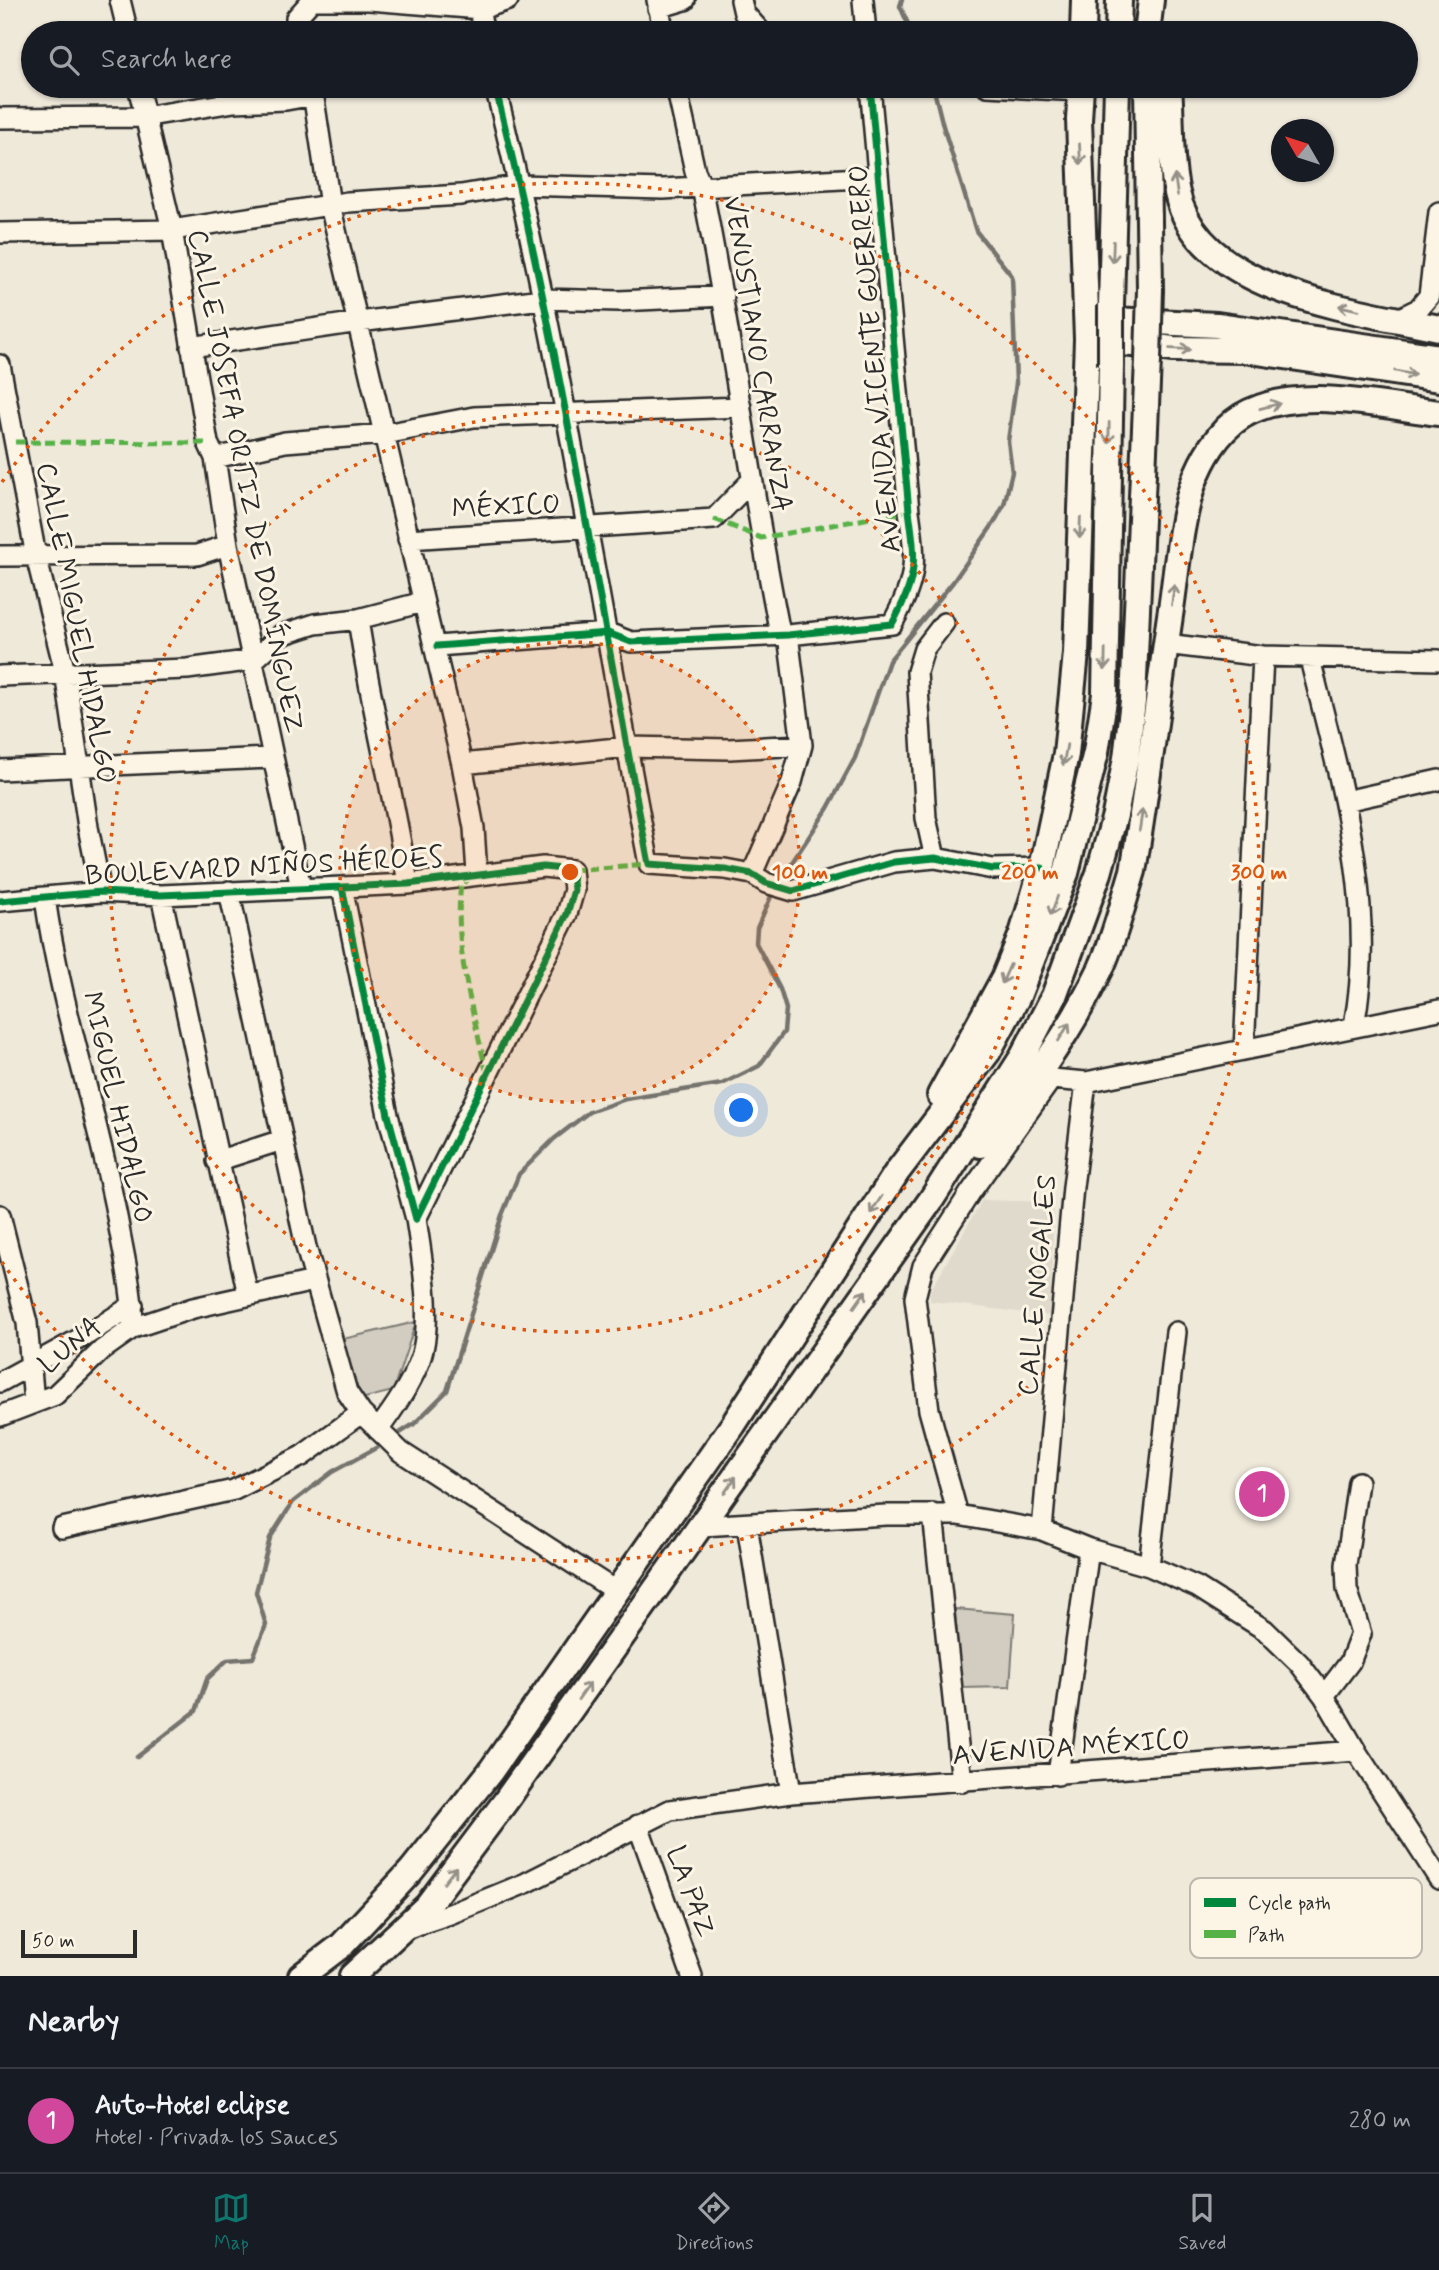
<!DOCTYPE html>
<meta charset="utf-8">
<style>
body{margin:0;font-family:Mynerve,sans-serif;background:#242831;color:#f1f3f6}
.compass{position:absolute;left:1271px;top:119px;width:63px;height:63px;border-radius:50%;background:#171b24;box-shadow:0 2px 5px #0004;rotate:309deg}
.scale{position:absolute;left:21px;bottom:18px;width:116px;box-sizing:border-box;padding-left:7px;border:4px solid #2b2b2b;border-top:0;font-size:19px;line-height:24px;white-space:nowrap;color:#2b2b2b;-webkit-text-stroke:5px #fcf5e5;paint-order:stroke}
.you{position:absolute;left:742px;top:1111px;width:24px;height:24px;margin:-18px;border:5px solid #fff;border-radius:50%;background:#1a73e8;box-shadow:0 0 0 10px #1a73e833}
.badge{display:grid;place-items:center;width:46px;height:46px;border-radius:50%;background:#0f766e;color:#fff;font-size:23px;font-weight:700}
.pin{position:absolute;translate:-50% -50%;border:4px solid #fff;box-shadow:0 2px 7px #0006}
.list{margin:0;padding:0;list-style:none}
h2{display:flex;justify-content:space-between;align-items:center;height:91px;margin:0;padding:0 28px;font-size:30px}
h2 small{font-size:23px;font-weight:400;color:#9ea1a6}
.list li{display:grid;grid-template-columns:46px 1fr auto;gap:21px;align-items:center;box-sizing:border-box;height:105px;padding:0 28px;border-top:2px solid #363941}
.list b{display:block;font-size:26px;white-space:nowrap}
.list p{margin:0;font-size:23px;white-space:nowrap;color:#9ea1a6}
.list em{font-size:23px;font-style:normal;color:#9ea1a6}
.icon{flex:none;width:38px;height:38px;fill:none;stroke:currentColor;stroke-width:2;stroke-linecap:round;stroke-linejoin:round}
.map{position:relative;flex:none;width:1439px;height:1976px;overflow:hidden}
.search{position:absolute;background:#171b24;box-shadow:0 2px 5px #0004;left:21px;right:21px;top:21px;height:77px;display:flex;align-items:center;gap:18px;box-sizing:border-box;padding:0 24px;border-radius:38px;color:#9ea1a6;font-size:26px}
.sheet{height:196px;background:#171b24}
nav{display:flex;justify-content:space-around;align-items:center;box-sizing:border-box;height:98px;border-top:2px solid #363941;background:#171b24;font-size:19px;color:#9ea1a6}
nav a{display:grid;justify-items:center;gap:4px}
nav .on{color:#0f766e}
.map>svg:first-child{display:block}
.built{fill:#e0dacc}
.green{fill:#d2cdc0;stroke:#7e7c76;stroke-width:2}
.lines{fill:none;stroke-linecap:round;stroke-linejoin:round}
.stream{stroke:#75736d;stroke-width:4.5}
.minor-casing{stroke:#2b2b2b;stroke-width:24}
.major-casing{stroke:#2b2b2b;stroke-width:30}
.minor{stroke:#fcf5e5;stroke-width:19}
.major{stroke:#fcf5e5;stroke-width:24}
.major-bridge-casing{stroke:#2b2b2b;stroke-width:30;stroke-linecap:butt}
.major-bridge{stroke:#fcf5e5;stroke-width:24}
.quiet{stroke:#56b246;stroke-width:5;stroke-dasharray:10 5;stroke-linecap:butt}
.cycleway-casing{stroke:#fcf5e5;stroke-width:11}
.cycleway{stroke:#00873e;stroke-width:7}
.oneway{stroke:#949088}
.ring{fill:none;stroke:#df570e;stroke-width:3.5;stroke-dasharray:3.5 7}
.labels{text-anchor:middle;stroke-width:6;stroke-linejoin:round;paint-order:stroke}
.street-label{font-size:28px;fill:#2b2b2b;stroke:#fcf5e5}
.key{fill:#fcf5e5;stroke:#bdb8ad;stroke-width:2}
.key-label{font-size:19px;fill:#2b2b2b}
.centre{fill:#df570e;stroke:#fcf5e5;stroke-width:3.5}
.ring-label{font-size:21px;text-anchor:middle;font-weight:bold;fill:#df570e;stroke:#fcf5e5;stroke-width:6;stroke-linejoin:round;paint-order:stroke}
</style>
<div class="map">
<svg width="1439" height="1976" viewBox="0 0 1439 1976">
<rect width="100%" height="100%" fill="#efe9da"/>
<filter id="ink" filterUnits="userSpaceOnUse"><feTurbulence type="fractalNoise" baseFrequency=".0143" numOctaves="2"/><feDisplacementMap in="SourceGraphic" scale="14" xChannelSelector="R" yChannelSelector="G"/><feConvolveMatrix kernelMatrix="1 2 1 2 8 2 1 2 1" color-interpolation-filters="sRGB"/></filter>
<g filter="url(#ink)">
<path class="built" d="M 982,1200 L 1054,1202 L 1050,1316 L 930,1301 L 930,1291 Z"/>
<path class="green" d="M 416,1322 L 393,1391 L 357,1400 L 343,1339 Z
M 955,1609 L 1015,1614 L 1010,1687 L 961,1688 Z"/>
<g class="lines">
<path class="stream" d="M 902,0 L 900,6 L 912,33
M 779,882 L 828,808 L 855,758 L 889,661 L 953,582 L 994,523 L 1004,505 L 1012,472 L 1008,441 L 1016,383 L 1012,276 L 976,231 L 943,126 L 933,86
M 392,1438 L 414,1424 L 447,1391 L 502,1215 L 519,1174 L 554,1139 L 589,1112 L 626,1099 L 722,1084 L 759,1066 L 784,1032 L 786,1009 L 780,989 L 756,943 L 757,928 L 773,892
M 137,1757 L 196,1711 L 207,1679 L 227,1660 L 253,1658 L 266,1625 L 256,1592 L 270,1538 L 293,1502 L 332,1472 L 385,1443"/>
<g class="minor-casing">
<path id="minor" d="M 120,0 L 128,33
M 477,0 L 484,33
M 657,0 L 664,33
M 741,0 L 744,13 L 762,33
M 863,0 L 866,33
M 658,8 L 685,0
M 300,33 L 296,18 L 312,0 L 369,0 L 481,9 L 508,0
M 138,86 L 172,230 L 208,443 L 215,458 L 228,545 L 301,888
M 312,86 L 330,205 L 462,764 L 474,828 L 477,874
M 495,86 C 559,342 599,604 649,864 L 725,869 L 752,874 L 766,883 L 793,891 L 894,862 L 935,858 L 993,869 L 1042,868
M 676,86 L 695,171 L 702,187 C 732,335 750,485 780,633
M 987,86 L 1081,91
M 0,118 L 143,117 L 234,102 L 286,100 L 314,95
M 0,233 L 172,230 L 348,202 L 461,195 L 520,185 L 663,189 L 877,177
M 1398,319 L 1418,309 L 1429,296 L 1439,212
M 191,347 L 359,322 L 542,299 L 619,301 L 724,296
M 0,365 L 36,556 L 65,672 L 88,827 L 101,892
M 215,458 L 285,442 L 385,434 L 474,417 L 741,407
M 408,539 L 714,519 L 752,480
M 0,556 L 197,555 L 228,545
M 358,619 C 371,708 394,795 408,884
M 788,635 L 802,745
M 1166,644 L 1263,656 L 1439,660
M 437,646 L 608,633 L 631,642 L 788,635 L 892,624 C 918,578 916,560 909,511 L 870,86
M 1310,659 C 1339,777 1378,903 1354,1025
M 0,676 L 187,669 L 254,660 L 281,635 L 315,624 L 358,619 L 423,602
M 462,764 L 627,747 L 729,749 L 802,745 L 792,782 L 752,874
M 0,770 L 271,758
M 1345,801 L 1439,780
M 935,858 L 926,818 L 917,672 L 924,649 L 944,623
M 229,891 L 306,1247 L 347,1392 L 361,1413 L 401,1452 L 617,1592
M 161,895 L 248,1295
M 45,898 C 61,1011 100,1120 120,1233 C 126,1265 133,1296 133,1328
M 0,901 L 101,892 L 161,895 L 342,887 L 408,884 L 543,867 L 572,870 L 574,890 L 567,914 L 416,1219 L 388,1115 L 342,887
M 1244,1050 L 1263,656
M 1040,1078 L 1086,1082 L 1439,1010
M 217,1161 L 282,1140
M 0,1215 L 27,1323 L 34,1403
M 0,1382 L 88,1334 L 133,1305
M 0,1416 L 55,1395 L 102,1350 L 133,1328 L 193,1308 L 314,1281
M 378,1430 C 393,1410 408,1389 418,1365 C 435,1327 422,1260 416,1219
M 933,1514 L 962,1782
M 958,1515 L 929,1410 L 915,1298 L 923,1266 L 970,1193 L 1050,1081
M 747,1525 L 791,1793
M 702,1526 L 886,1515 L 958,1515 L 1042,1530 L 1089,1549 L 1149,1566 L 1197,1587 L 1265,1630 L 1299,1663 L 1324,1696 L 1356,1751 L 1439,1879
M 62,1528 L 234,1490 L 302,1456 L 361,1413
M 1042,1530 L 1073,1187 L 1086,1082
M 1149,1566 L 1176,1332
M 1324,1696 L 1350,1662 L 1361,1634 L 1347,1589 L 1346,1565 L 1358,1482
M 1058,1775 L 1089,1549
M 638,1825 L 692,1976
M 405,1929 L 450,1914 L 526,1883 L 670,1810 L 791,1793 L 1356,1751"/>
</g>
<g class="major-casing">
<path id="major" d="M 1083,33 L 1084,0
M 1118,33 L 1119,0
M 1147,33 L 1151,0
M 1147,86 L 1150,289
M 1169,86 C 1172,121 1169,158 1177,193 C 1199,293 1356,310 1439,328
M 1111,305 L 1117,86
M 1092,319 L 1217,325 L 1439,357
M 1092,339 L 1173,349 L 1244,350 L 1439,379
M 940,1095 L 1004,978 L 1022,934 L 1042,868 L 1066,754 L 1076,653 L 1087,339 L 1079,120 L 1081,86
M 980,1145 C 1028,1093 1070,1032 1101,968 C 1115,937 1123,903 1133,871 C 1148,784 1158,696 1171,609 C 1177,568 1180,524 1193,484 C 1202,459 1218,431 1242,416 C 1295,384 1380,406 1439,413
M 301,1976 L 342,1945 L 411,1871 L 490,1772 L 733,1425 L 897,1172 L 988,1052 L 1018,996 L 1066,873 L 1096,752 L 1105,694 L 1111,365
M 352,1976 L 427,1906 L 505,1802 L 931,1200 L 1023,1056 L 1054,996 L 1099,873 L 1115,815 L 1126,758 L 1133,701 L 1148,360"/>
</g>
<use href="#minor" class="minor"/>
<use href="#major" class="major"/>
<g class="major-bridge-casing">
<path id="major-bridge" d="M 1148,360 L 1150,289
M 1111,365 L 1111,305"/>
</g>
<use href="#major-bridge" class="major-bridge"/>
<path class="quiet" d="M 15,442 L 208,443
M 714,519 L 761,538 L 909,511
M 572,870 L 649,864
M 472,877 L 461,885 C 453,948 474,1014 487,1075"/>
<g class="cycleway-casing">
<path id="cycleway" d="M 495,86 C 559,342 599,604 649,864 L 725,869 L 752,874 L 766,883 L 793,891 L 894,862 L 935,858 L 993,869 L 1042,868
M 437,646 L 608,633 L 631,642 L 788,635 L 892,624 C 918,578 916,560 909,511 L 870,86
M 0,901 L 101,892 L 161,895 L 342,887 L 408,884 L 543,867 L 572,870 L 574,890 L 567,914 L 416,1219 L 388,1115 L 342,887"/>
</g>
<use href="#cycleway" class="cycleway"/>
</g>
<defs><path id="oneway-shaft" d="M-6 0H5M1.5-3L5.5 0L1.5 3" fill="none" stroke-width="1.6" stroke-linecap="round" stroke-linejoin="round" transform="scale(1.75)"/></defs>
<g class="oneway">
<use href="#oneway-shaft" transform="translate(1080 154) rotate(87)"/>
<use href="#oneway-shaft" transform="translate(1176 185) rotate(-98)"/>
<use href="#oneway-shaft" transform="translate(1113 252) rotate(92)"/>
<use href="#oneway-shaft" transform="translate(1349 308) rotate(-167)"/>
<use href="#oneway-shaft" transform="translate(1180 349) rotate(2)"/>
<use href="#oneway-shaft" transform="translate(1405 373) rotate(11)"/>
<use href="#oneway-shaft" transform="translate(1270 406) rotate(-15)"/>
<use href="#oneway-shaft" transform="translate(1109 433) rotate(91)"/>
<use href="#oneway-shaft" transform="translate(1080 528) rotate(92)"/>
<use href="#oneway-shaft" transform="translate(1173 595) rotate(-82)"/>
<use href="#oneway-shaft" transform="translate(1105 660) rotate(91)"/>
<use href="#oneway-shaft" transform="translate(1065 755) rotate(100)"/>
<use href="#oneway-shaft" transform="translate(1141 820) rotate(-81)"/>
<use href="#oneway-shaft" transform="translate(1054 906) rotate(110)"/>
<use href="#oneway-shaft" transform="translate(1006 974) rotate(114)"/>
<use href="#oneway-shaft" transform="translate(1064 1032) rotate(-58)"/>
<use href="#oneway-shaft" transform="translate(876 1205) rotate(123)"/>
<use href="#oneway-shaft" transform="translate(860 1299) rotate(-55)"/>
<use href="#oneway-shaft" transform="translate(730 1485) rotate(-55)"/>
<use href="#oneway-shaft" transform="translate(584 1691) rotate(-55)"/>
<use href="#oneway-shaft" transform="translate(450 1875) rotate(-53)"/>
</g>
</g>
<circle cx="570" cy="872" r="230" fill="#df570e" fill-opacity=".12"/>
<g class="ring">
<circle cx="570" cy="872" r="230"/>
<circle cx="570" cy="872" r="460"/>
<path d="M2 482A689 689 0 1 1 2 1262"/>
</g>
<g class="labels">
<g class="street-label">
<text transform="translate(759 354) rotate(81)" y="10">VENUSTIANO CARRANZA</text>
<text transform="translate(873 359) rotate(-95)" y="10">AVENIDA VICENTE GUERRERO</text>
<text transform="translate(247 481) rotate(79)" y="10">CALLE JOSEFA ORTIZ DE DOMÍNGUEZ</text>
<text transform="translate(506 505) rotate(-3)" y="10">MÉXICO</text>
<text transform="translate(78 623) rotate(79)" y="10">CALLE MIGUEL HIDALGO</text>
<text transform="translate(264 865) rotate(-3)" y="10">BOULEVARD NIÑOS HÉROES</text>
<text transform="translate(119 1107) rotate(77)" y="10">MIGUEL HIDALGO</text>
<text transform="translate(1036 1285) rotate(-85)" y="10">CALLE NOGALES</text>
<text transform="translate(69 1344) rotate(-40)" y="10">LUNA</text>
<text transform="translate(1071 1746) rotate(-4)" y="10">AVENIDA MÉXICO</text>
<text transform="translate(692 1891) rotate(70)" y="10">LA PAZ</text>
</g>
</g>
<rect x="1190" y="1878" width="232" height="80" rx="10" class="key"/>
<rect x="1204" y="1898" width="32" height="9" fill="#00873e"/>
<rect x="1204" y="1930" width="32" height="8" fill="#56b246"/>
<g class="key-label">
<text x="1248" y="1909">Cycle path</text>
<text x="1248" y="1941">Path</text>
</g>
<circle cx="570" cy="872" r="10" class="centre"/>
<g class="ring-label">
<text x="800" y="879">100 m</text>
<text x="1030" y="879">200 m</text>
<text x="1259" y="879">300 m</text>
</g>
</svg>
<svg class="compass" viewBox="-18 -18 36 36"><path d="M0-13l5 13h-10z" fill="#e53935"/><path d="M0 13l5-13h-10z" fill="#9ea1a6"/></svg>
<div class="scale">50 m</div>
<div class="you"></div>
<div class="pin badge" style="left:1262px;top:1494px;background:#d1479c">1</div>
<div class="search"><svg class="icon" aria-label="search" viewBox="0 0 24 24"><circle cx="10" cy="10" r="6"/><path d="M15 15l6 6"/></svg>Search here</div>
</div>
<section class="sheet">
<h2>Nearby<small></small></h2>
<ul class="list">
<li><span class="badge" style="background:#d1479c">1</span><div><b>Auto-Hotel eclipse</b><p>Hotel · Privada los Sauces</p></div><em>280 m</em></li>
</ul>
</section>
<nav>
<a class="on"><svg class="icon" aria-label="map" viewBox="0 0 24 24"><path d="M3 6l6-2 6 2 6-2v14l-6 2-6-2-6 2zM9 4v14M15 6v14"/></svg>Map</a>
<a><svg class="icon" aria-label="directions" viewBox="0 0 24 24"><path d="M12 3l9 9-9 9-9-9zM9 14v-3h6M13 9l2 2-2 2"/></svg>Directions</a>
<a><svg class="icon" aria-label="saved" viewBox="0 0 24 24"><path d="M7 4h10v16l-5-4-5 4z"/></svg>Saved</a>
</nav>
